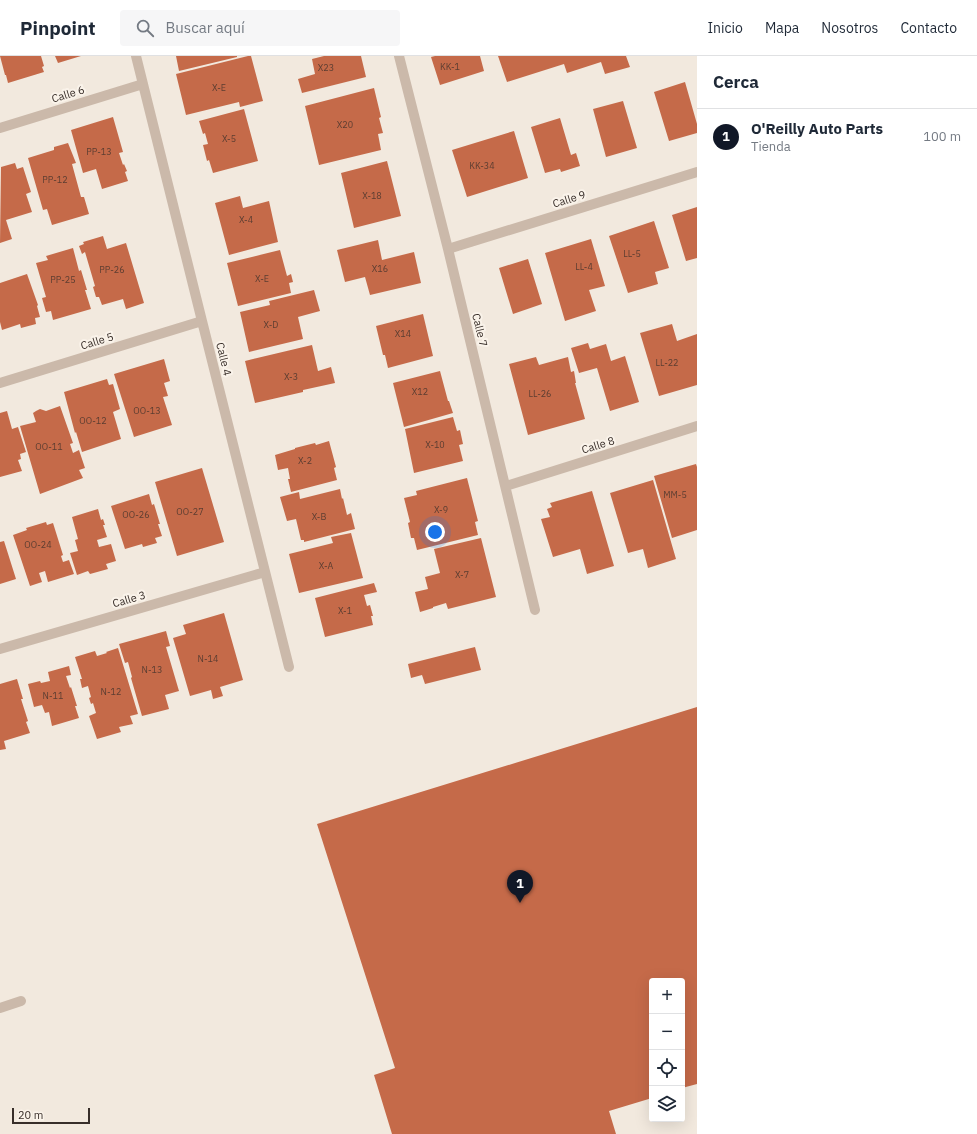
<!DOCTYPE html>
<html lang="es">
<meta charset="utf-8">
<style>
body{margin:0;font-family:"IBM Plex Sans",sans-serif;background:#f6f6f7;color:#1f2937}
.controls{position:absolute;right:12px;bottom:12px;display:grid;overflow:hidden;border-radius:4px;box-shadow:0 4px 16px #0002}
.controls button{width:36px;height:36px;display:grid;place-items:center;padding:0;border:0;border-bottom:1px solid #e0e1e3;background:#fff;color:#1f2937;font:20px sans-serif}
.scale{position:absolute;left:12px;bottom:10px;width:78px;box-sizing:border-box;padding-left:4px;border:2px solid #382e29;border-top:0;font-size:11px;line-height:14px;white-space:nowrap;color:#382e29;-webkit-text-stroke:3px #faf3ea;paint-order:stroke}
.you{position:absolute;left:435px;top:476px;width:14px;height:14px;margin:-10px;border:3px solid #fff;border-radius:50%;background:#1a73e8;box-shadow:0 0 0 6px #1a73e833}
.badge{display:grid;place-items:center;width:26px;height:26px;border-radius:50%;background:#111827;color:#fff;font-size:13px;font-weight:700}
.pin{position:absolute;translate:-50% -33px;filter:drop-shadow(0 1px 2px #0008)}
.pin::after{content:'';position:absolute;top:21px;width:14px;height:12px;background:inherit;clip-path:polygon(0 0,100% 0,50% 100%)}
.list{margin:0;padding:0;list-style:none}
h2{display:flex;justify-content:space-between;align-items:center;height:52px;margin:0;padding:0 16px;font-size:17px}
h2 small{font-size:13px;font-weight:400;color:#747a83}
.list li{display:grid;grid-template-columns:26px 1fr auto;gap:12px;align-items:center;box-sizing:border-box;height:56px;padding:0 16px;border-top:1px solid #e0e1e3}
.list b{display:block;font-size:15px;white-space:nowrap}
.list p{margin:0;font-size:13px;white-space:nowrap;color:#747a83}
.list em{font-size:13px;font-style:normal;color:#747a83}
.icon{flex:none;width:22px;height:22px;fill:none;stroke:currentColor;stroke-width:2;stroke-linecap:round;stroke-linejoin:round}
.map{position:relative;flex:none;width:697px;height:1078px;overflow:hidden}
header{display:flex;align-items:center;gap:24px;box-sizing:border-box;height:56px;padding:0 20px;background:#fff;border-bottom:1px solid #e0e1e3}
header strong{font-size:19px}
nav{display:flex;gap:22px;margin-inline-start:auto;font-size:14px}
.search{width:280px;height:36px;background:#f6f6f7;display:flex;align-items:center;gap:10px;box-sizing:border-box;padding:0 14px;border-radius:4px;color:#747a83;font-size:15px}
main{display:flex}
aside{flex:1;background:#fff}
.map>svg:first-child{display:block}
.building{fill:#c56a49}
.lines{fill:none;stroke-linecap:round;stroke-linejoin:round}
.lane{stroke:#cbb9aa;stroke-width:10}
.street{stroke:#cbb9aa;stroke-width:10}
.labels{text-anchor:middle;stroke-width:4;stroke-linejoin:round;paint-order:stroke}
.number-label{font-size:9px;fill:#5b3d31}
.street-label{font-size:11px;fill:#382e29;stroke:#faf3ea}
</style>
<header>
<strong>Pinpoint</strong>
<div class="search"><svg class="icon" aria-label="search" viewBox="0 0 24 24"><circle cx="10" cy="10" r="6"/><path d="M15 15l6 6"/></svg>Buscar aquí</div>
<nav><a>Inicio</a><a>Mapa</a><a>Nosotros</a><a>Contacto</a></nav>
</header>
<main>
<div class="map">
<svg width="697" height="1078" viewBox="0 0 697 1078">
<rect width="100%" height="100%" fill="#f2e9de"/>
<path class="building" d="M 0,0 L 41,0 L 44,10 L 42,11 L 44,16 L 8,27 L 6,19 L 5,19 Z
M 55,0 L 81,0 L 58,7 Z
M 176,0 L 237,0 L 237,1 L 179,15 Z
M 248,0 L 251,0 L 263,45 L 240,51 L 239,46 L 186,59 L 176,18 Z
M 324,0 L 361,0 L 366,21 L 302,37 L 298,23 L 315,18 L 312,3 Z
M 435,0 L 480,0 L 484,15 L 440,29 L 431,1 Z
M 498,0 L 626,0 L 630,11 L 605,18 L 601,6 L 567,17 L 564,8 L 507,26 Z
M 685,26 L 697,68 L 697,77 L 669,85 L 654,36 Z
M 374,32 L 381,61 L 379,62 L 383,77 L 378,78 L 381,94 L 319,109 L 305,50 Z
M 623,45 L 637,92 L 606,101 L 593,53 Z
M 244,53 L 258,105 L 213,117 L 209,104 L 207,105 L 203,89 L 208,88 L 205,77 L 203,78 L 199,65 Z
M 113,61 L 123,96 L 119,97 L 123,109 L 124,108 L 127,115 L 125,116 L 128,125 L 102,133 L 96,113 L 83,117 L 71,74 Z
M 560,62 L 571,99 L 576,97 L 580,110 L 561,116 L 560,113 L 545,117 L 531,71 Z
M 514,75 L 528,122 L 467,141 L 452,94 Z
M 68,87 L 76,107 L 72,108 L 81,141 L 84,141 L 89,158 L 52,169 L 47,153 L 43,154 L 28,102 L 54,94 L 54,91 Z
M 387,105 L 401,160 L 354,172 L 341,117 Z
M 15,107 L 17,113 L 23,111 L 31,136 L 26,138 L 32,156 L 6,164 L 12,183 L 0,187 L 1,111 Z
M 240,140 L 243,152 L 269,145 L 278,186 L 229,199 L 215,147 Z
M 697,151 L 697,202 L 686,205 L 672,159 Z
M 654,165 L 669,212 L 655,216 L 658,228 L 628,237 L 609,180 Z
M 103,180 L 107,193 L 126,187 L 144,247 L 126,253 L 123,243 L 102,249 L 99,241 L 96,241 L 93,231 L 95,230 L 85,196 L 82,198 L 79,190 L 84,188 L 83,186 Z
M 591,183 L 605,230 L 589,234 L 596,255 L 565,265 L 545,197 Z
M 378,184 L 382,204 L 414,196 L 421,227 L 370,239 L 365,221 L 345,226 L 337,194 Z
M 73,192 L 79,215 L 81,214 L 87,234 L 85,234 L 91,253 L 53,264 L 51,255 L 46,256 L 42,242 L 46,241 L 36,207 L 48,204 L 46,200 Z
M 280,194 L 287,220 L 291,218 L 293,226 L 289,227 L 291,237 L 238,250 L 227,207 Z
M 528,203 L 542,248 L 513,258 L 499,212 Z
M 27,218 L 38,249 L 37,250 L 40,261 L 35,262 L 36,268 L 21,272 L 20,268 L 2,274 L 0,266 L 0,227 Z
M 314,234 L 320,255 L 298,261 L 303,283 L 249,296 L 240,256 L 270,249 L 269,245 Z
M 423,258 L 433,300 L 388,312 L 385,299 L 383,299 L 376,270 Z
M 672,268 L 677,285 L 697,278 L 697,329 L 659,340 L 640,277 Z
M 588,287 L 590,293 L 606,288 L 611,305 L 625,300 L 639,346 L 610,355 L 597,312 L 579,317 L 571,292 Z
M 312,289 L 318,315 L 331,311 L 335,327 L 303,334 L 303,336 L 255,347 L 245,305 Z
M 536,301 L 539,309 L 568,301 L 571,316 L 574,315 L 576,327 L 575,327 L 585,363 L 528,379 L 509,308 Z
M 164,303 L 170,325 L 164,327 L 168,340 L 163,341 L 172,369 L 134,381 L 114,318 Z
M 440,315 L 448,345 L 449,345 L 453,357 L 404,371 L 393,327 Z
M 107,323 L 109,329 L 113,328 L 120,353 L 113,356 L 121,383 L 82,396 L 76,376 L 75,377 L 64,336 Z
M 60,350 L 73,387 L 70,388 L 73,397 L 79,394 L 85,412 L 79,414 L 83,422 L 40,438 L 20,370 L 36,366 L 33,357 L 36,355 L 40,353 L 46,355 Z
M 7,355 L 12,373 L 18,371 L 26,396 L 20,398 L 21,403 L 18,404 L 22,415 L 0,421 L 0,357 Z
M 453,361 L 457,375 L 460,374 L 463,388 L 459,389 L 463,405 L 414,417 L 405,373 Z
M 329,385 L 336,411 L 334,412 L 337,424 L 291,436 L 288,423 L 290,423 L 288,412 L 278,414 L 275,399 L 295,393 L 295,392 L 315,387 L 316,389 Z
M 696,408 L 697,411 L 697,474 L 672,482 L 654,420 Z
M 202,412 L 224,486 L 177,500 L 155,426 Z
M 467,422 L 478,465 L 475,466 L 478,479 L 417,494 L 414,482 L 411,482 L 408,467 L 410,466 L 404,442 L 417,439 L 416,435 Z
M 653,424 L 676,503 L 648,512 L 643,493 L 628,497 L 610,437 Z
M 340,433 L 342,443 L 343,442 L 347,459 L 351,457 L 355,473 L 304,486 L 304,484 L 301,484 L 296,463 L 287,465 L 280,441 L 299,436 L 300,443 Z
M 592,435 L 614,510 L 587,518 L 580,493 L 553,501 L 541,463 L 550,461 L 547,453 L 552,451 L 550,447 Z
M 149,438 L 152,449 L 154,448 L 160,468 L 158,468 L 162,480 L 155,482 L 157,487 L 143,491 L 142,488 L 125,493 L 111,450 Z
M 98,453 L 101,464 L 103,463 L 105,469 L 103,469 L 107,481 L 97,484 L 99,491 L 111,488 L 116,505 L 106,508 L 108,513 L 90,518 L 88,515 L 77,519 L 70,497 L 78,495 L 75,484 L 78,483 L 72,461 Z
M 46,466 L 47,469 L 53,467 L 63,499 L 61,500 L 63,506 L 69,504 L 74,518 L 48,526 L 45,515 L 39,517 L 42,526 L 30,530 L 13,479 L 27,474 L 26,472 Z
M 351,477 L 363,522 L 299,537 L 289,498 L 333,487 L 331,481 Z
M 481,482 L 496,541 L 448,553 L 446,547 L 433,551 L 433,552 L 420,556 L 415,536 L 428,533 L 425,521 L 440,517 L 434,493 Z
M 4,485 L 16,523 L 0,528 L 0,486 Z
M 374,527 L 377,536 L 364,539 L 367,550 L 370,549 L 373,560 L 371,560 L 373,569 L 325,581 L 315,542 Z
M 224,557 L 243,624 L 220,631 L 223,640 L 213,643 L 211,634 L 190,640 L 173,582 L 186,578 L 183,569 Z
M 166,575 L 170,590 L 166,591 L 179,635 L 165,639 L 169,653 L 142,660 L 131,622 L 132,621 L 128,606 L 125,607 L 119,588 Z
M 475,591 L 481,614 L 425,628 L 422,619 L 411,622 L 408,608 Z
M 118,592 L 138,658 L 130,660 L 133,668 L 119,671 L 121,676 L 97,683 L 89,660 L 96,657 L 93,647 L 91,648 L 89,642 L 91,641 L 88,630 L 82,632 L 80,623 L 82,623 L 75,601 L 95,595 L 97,600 L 107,597 L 106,596 Z
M 69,610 L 71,619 L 66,620 L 70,632 L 71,631 L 77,650 L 75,650 L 79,662 L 52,670 L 49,656 L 45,657 L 42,649 L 34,651 L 28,628 L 40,625 L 41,627 L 50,625 L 48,616 Z
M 17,623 L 23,643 L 21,643 L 28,665 L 26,666 L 30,677 L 4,685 L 6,693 L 0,694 L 0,628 Z
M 697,651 L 697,1028 L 682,1032 L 682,925 L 652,925 L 652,1042 L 609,1055 L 616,1078 L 392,1078 L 374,1019 L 395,1012 L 317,768 Z"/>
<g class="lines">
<path class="lane" d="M 0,952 L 21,945"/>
<path class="street" d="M 136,0 L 202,265 L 289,611
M 399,0 L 448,193 L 535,554
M 0,72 L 143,28
M 448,193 L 697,116
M 0,327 L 202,265
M 506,430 L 697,370
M 0,593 L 265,516"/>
</g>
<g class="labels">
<g class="number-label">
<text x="450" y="14">KK-1</text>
<text x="326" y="15">X23</text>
<text x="219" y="35">X-E</text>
<text x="345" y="72">X20</text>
<text x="229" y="86">X-5</text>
<text x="99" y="99">PP-13</text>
<text x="482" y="113">KK-34</text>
<text x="55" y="127">PP-12</text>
<text x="372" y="143">X-18</text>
<text x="246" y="167">X-4</text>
<text x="632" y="201">LL-5</text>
<text x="584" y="214">LL-4</text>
<text x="380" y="216">X16</text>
<text x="112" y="217">PP-26</text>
<text x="262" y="226">X-E</text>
<text x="63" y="227">PP-25</text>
<text x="271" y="272">X-D</text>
<text x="403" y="281">X14</text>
<text x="667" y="310">LL-22</text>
<text x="291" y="324">X-3</text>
<text x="420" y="339">X12</text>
<text x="540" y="341">LL-26</text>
<text x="147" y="358">OO-13</text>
<text x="93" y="368">OO-12</text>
<text x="435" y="392">X-10</text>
<text x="49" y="394">OO-11</text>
<text x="305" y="408">X-2</text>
<text x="675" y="442">MM-5</text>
<text x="441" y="457">X-9</text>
<text x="190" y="459">OO-27</text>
<text x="136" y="462">OO-26</text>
<text x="319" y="464">X-B</text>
<text x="38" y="492">OO-24</text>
<text x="326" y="513">X-A</text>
<text x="462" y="522">X-7</text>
<text x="345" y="558">X-1</text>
<text x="208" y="606">N-14</text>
<text x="152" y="617">N-13</text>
<text x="111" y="639">N-12</text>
<text x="53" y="643">N-11</text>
</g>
<g class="street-label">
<text transform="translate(68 38) rotate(-17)" y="4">Calle 6</text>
<text transform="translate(569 143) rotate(-17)" y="4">Calle 9</text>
<text transform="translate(480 274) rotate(76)" y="4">Calle 7</text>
<text transform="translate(97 285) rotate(-17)" y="4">Calle 5</text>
<text transform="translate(224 303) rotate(76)" y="4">Calle 4</text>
<text transform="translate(598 389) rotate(-17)" y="4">Calle 8</text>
<text transform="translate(129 543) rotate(-16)" y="4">Calle 3</text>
</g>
</g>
</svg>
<div class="controls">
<button>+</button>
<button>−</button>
<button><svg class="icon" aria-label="locate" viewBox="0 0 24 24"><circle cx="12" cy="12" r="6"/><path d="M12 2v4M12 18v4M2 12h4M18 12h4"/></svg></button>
<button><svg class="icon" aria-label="layers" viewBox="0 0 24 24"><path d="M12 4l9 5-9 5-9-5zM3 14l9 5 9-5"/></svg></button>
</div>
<div class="scale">20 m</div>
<div class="you"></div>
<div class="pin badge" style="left:520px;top:847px">1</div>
</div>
<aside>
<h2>Cerca<small></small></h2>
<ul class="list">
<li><span class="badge">1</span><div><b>O'Reilly Auto Parts</b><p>Tienda</p></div><em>100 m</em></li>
</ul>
</aside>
</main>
